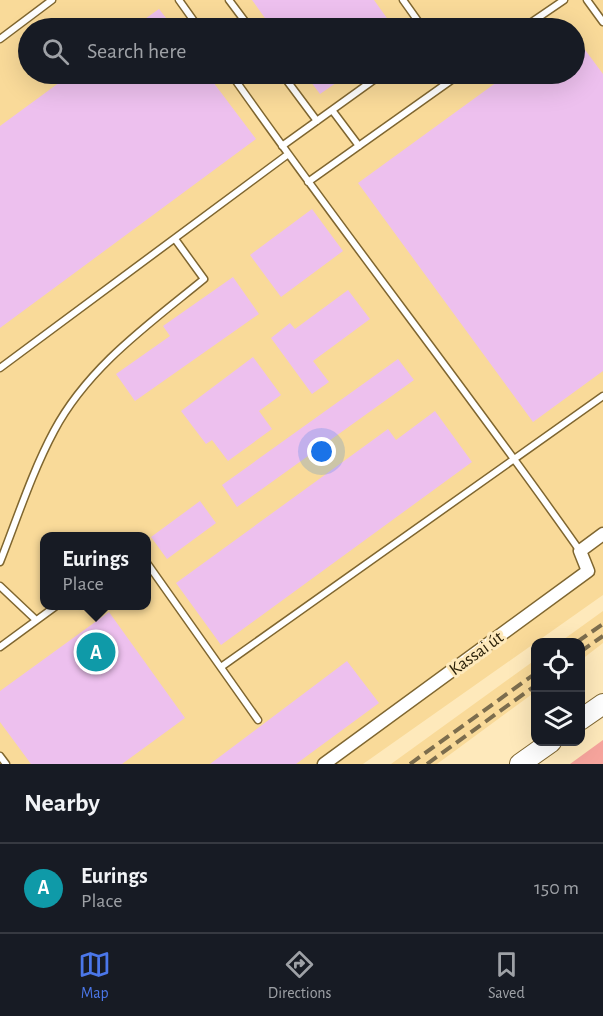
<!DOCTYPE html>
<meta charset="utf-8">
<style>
body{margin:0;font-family:"Alegreya Sans",sans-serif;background:#20242c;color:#f1f3f6}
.controls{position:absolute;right:18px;bottom:18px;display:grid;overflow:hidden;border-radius:12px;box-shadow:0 6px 24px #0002}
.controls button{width:54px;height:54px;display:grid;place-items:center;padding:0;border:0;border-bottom:2px solid #363941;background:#171b24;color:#f1f3f6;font:30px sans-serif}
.you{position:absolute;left:322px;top:452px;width:21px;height:21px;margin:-15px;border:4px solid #fff;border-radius:50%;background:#1a73e8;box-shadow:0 0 0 9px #1a73e833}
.badge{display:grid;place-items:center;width:39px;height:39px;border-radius:50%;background:#4b77e9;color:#fff;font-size:20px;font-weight:700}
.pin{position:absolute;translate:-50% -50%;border:3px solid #fff;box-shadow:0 2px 6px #0006}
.popup{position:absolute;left:40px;top:532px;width:111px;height:78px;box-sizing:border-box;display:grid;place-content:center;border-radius:12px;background:#171b24;filter:drop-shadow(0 2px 4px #0005);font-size:20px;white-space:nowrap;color:#9ea1a6}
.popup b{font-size:22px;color:#f1f3f6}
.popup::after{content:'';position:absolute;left:50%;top:100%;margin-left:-12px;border:12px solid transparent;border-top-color:#171b24}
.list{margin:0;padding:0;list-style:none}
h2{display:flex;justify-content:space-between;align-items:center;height:78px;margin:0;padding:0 24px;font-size:26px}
h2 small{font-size:20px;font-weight:400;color:#9ea1a6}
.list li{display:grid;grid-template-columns:39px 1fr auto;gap:18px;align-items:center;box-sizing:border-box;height:90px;padding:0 24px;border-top:2px solid #363941}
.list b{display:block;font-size:22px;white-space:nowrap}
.list p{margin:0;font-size:20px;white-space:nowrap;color:#9ea1a6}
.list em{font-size:20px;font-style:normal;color:#9ea1a6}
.icon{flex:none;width:33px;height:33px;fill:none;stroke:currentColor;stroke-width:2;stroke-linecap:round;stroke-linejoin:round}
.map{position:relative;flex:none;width:603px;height:764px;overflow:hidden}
.search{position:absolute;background:#171b24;box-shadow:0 6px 24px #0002;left:18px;right:18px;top:18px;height:66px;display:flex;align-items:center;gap:15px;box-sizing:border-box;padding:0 21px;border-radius:33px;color:#9ea1a6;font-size:22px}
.sheet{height:168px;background:#171b24}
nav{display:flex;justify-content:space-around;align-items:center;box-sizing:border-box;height:84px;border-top:2px solid #363941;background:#171b24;font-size:16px;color:#9ea1a6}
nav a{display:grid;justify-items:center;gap:3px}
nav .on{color:#4b77e9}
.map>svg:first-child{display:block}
.built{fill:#f9da99;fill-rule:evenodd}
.green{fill:#f6a49c}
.building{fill:#edc0ee}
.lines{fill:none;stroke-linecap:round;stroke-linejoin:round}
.service-casing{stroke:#7f6630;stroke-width:9}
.minor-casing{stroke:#7f6630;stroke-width:15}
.primary-casing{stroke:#7f6630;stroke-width:22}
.service{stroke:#fff;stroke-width:6}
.minor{stroke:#fff;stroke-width:12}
.primary{stroke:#fff;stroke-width:20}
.rail{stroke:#7c6d4d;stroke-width:4;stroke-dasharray:12 6;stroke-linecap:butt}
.labels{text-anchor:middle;stroke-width:6;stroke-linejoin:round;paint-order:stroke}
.street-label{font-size:18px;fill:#271d06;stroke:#fee9bb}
</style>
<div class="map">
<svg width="603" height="764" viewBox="0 0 603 764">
<rect width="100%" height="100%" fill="#fee9bb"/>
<path class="built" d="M 0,0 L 603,0 L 603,595 L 363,764 L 0,764 ZM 28,28 L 574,28 L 574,74 L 28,74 ZM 45,536 L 147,536 L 147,606 L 45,606 Z
M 603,611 L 603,643 L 581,660 L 580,642 L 560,642 Z
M 535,660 L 535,692 L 437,764 L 391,764 Z"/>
<path class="green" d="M 603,740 L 603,764 L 570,764 Z"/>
<path class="building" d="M 252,0 L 374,0 L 394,28 L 272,28 Z
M 159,9 L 174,28 L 132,28 Z
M 574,35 L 603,74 L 603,371 L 533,422 L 358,183 L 508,74 L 574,74 Z
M 71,74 L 207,74 L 256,139 L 0,328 L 0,126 Z
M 305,74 L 349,74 L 320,94 Z
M 312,209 L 343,251 L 281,297 L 250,255 Z
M 233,277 L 259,314 L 135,401 L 116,374 L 170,336 L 163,326 Z
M 348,290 L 370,319 L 313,361 L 329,382 L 312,394 L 271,338 L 290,323 L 295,329 Z
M 253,357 L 281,395 L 259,411 L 272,429 L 228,461 L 212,440 L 206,444 L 181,411 Z
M 398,359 L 414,380 L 237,507 L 222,485 Z
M 435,411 L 472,462 L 221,645 L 176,583 L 388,429 L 396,440 Z
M 200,501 L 216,523 L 167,559 L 151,537 Z
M 109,612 L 185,718 L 122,764 L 31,764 L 0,722 L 0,691 Z
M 347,661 L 379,703 L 296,764 L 210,764 Z"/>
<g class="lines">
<g class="service-casing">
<path id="service" d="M 179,0 L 199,28
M 229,0 L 250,28
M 403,0 L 423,28
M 587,0 L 603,22
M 523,28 L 564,0
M 0,39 L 52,0
M 231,74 C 344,235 467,390 580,551
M 282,74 L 317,121
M 442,74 L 448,82
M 332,110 L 359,146
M 282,146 L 382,74
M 308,182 L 460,74
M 0,368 L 287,155
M 0,562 C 17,519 32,472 54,431 C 88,367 149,324 204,279 L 175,239
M 147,563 L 258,720
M 0,586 L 36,620
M 0,647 L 56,606
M 221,667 L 603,396
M 0,756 L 6,764"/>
</g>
<g class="minor-casing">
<path id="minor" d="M 324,764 L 588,571 L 580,551 L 603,534"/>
</g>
<g class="primary-casing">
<path id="primary" d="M 580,720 L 603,704
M 520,764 L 551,742"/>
</g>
<use href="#service" class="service"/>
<use href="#minor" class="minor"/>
<use href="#primary" class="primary"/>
<path class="rail" d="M 577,642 L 603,624
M 580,652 L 603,636
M 410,764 L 536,673
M 427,764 L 536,685"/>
</g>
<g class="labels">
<g class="street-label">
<text transform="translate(476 653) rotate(-36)" y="6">Kassai út</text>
</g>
</g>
</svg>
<div class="controls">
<button><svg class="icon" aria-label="locate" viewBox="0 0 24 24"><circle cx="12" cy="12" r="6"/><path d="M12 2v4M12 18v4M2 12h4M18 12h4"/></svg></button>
<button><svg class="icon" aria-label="layers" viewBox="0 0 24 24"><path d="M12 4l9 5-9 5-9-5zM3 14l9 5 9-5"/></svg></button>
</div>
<div class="you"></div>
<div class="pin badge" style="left:96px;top:652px;background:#0f9aa8">A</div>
<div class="popup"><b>Eurings</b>Place</div>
<div class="search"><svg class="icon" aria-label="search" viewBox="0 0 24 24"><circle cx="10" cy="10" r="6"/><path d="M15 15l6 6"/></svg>Search here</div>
</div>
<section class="sheet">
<h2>Nearby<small></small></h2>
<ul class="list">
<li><span class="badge" style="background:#0f9aa8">A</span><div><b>Eurings</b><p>Place</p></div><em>150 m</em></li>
</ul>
</section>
<nav>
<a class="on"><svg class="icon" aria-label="map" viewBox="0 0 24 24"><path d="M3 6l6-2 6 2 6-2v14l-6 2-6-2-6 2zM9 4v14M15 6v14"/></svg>Map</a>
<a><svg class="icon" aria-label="directions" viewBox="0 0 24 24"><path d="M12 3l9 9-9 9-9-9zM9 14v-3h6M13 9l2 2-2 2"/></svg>Directions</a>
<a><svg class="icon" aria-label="saved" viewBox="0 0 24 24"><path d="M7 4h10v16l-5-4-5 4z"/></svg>Saved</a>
</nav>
